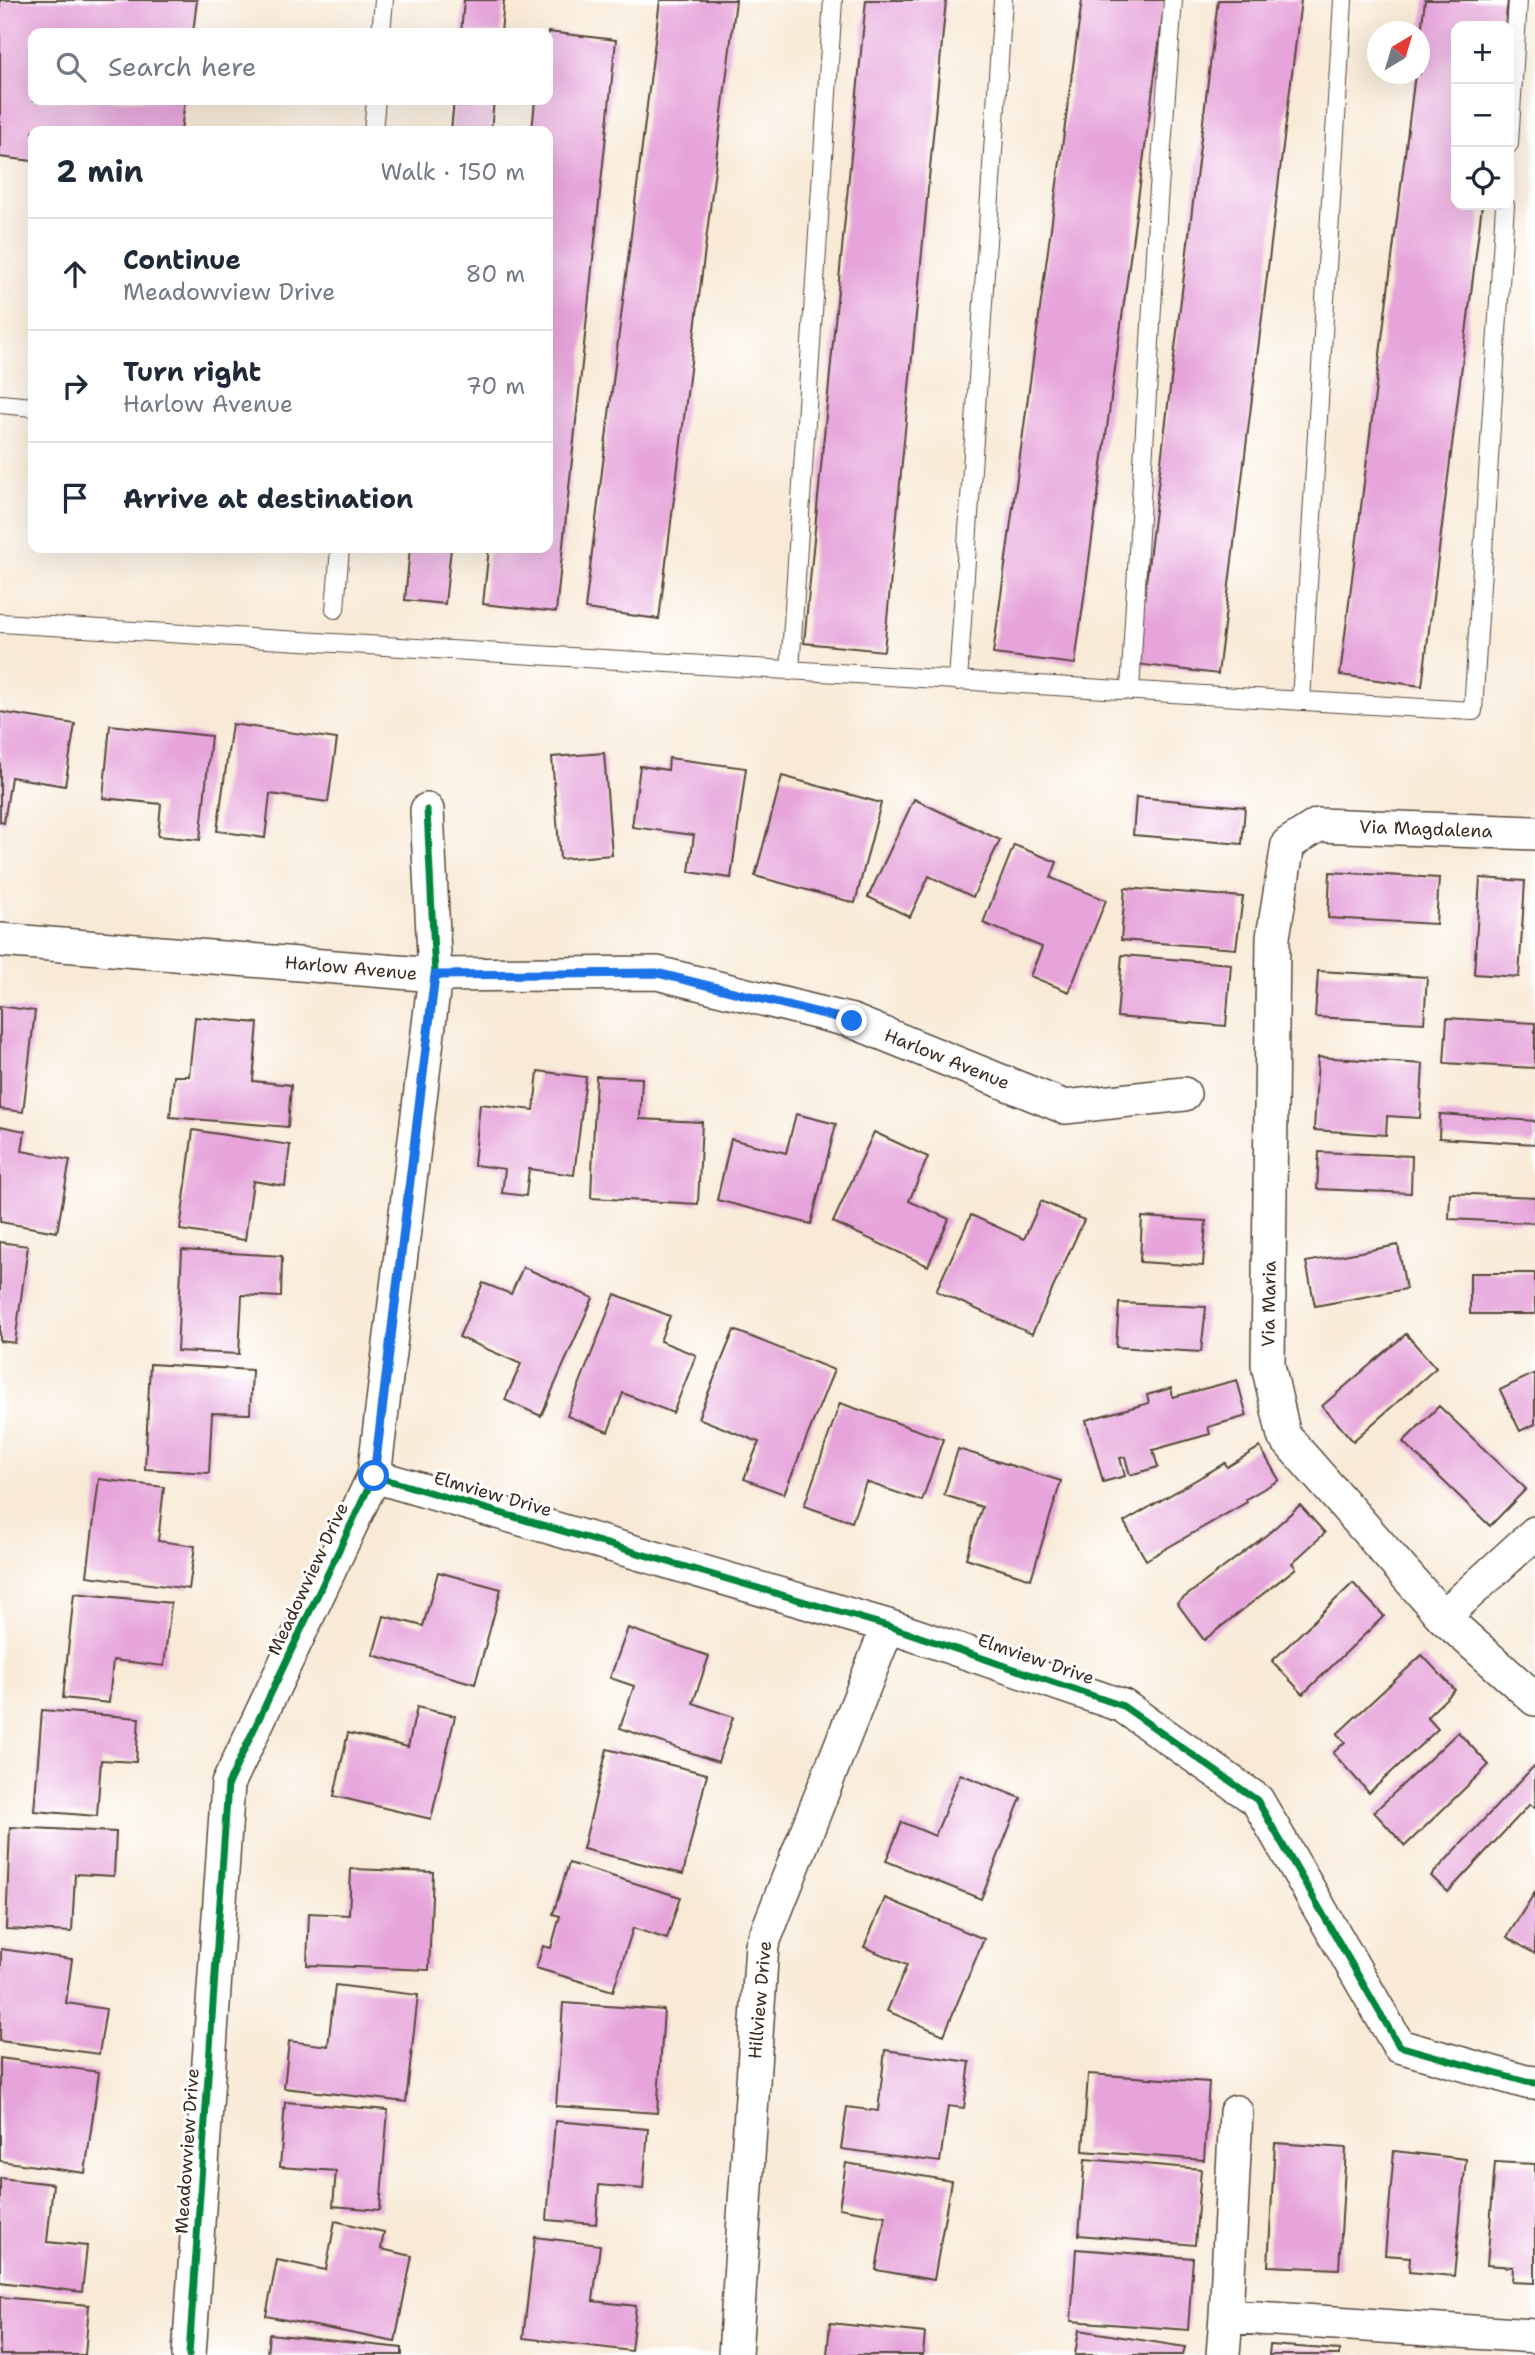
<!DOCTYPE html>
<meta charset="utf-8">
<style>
body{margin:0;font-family:"Shantell Sans",sans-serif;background:#f2f2f3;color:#1f2937}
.controls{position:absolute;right:21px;top:21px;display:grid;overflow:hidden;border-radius:14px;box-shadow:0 7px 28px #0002}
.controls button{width:63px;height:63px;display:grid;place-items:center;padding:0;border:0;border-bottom:2px solid #e0e1e3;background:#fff;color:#1f2937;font:35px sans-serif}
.compass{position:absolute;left:1367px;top:21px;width:63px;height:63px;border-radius:50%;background:#fff;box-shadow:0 7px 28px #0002;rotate:38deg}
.stop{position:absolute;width:21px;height:21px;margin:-16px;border:5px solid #1a73e8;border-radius:50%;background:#fff}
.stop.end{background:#1a73e8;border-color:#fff;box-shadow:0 2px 7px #0008}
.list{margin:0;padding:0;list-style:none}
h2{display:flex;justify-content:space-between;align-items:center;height:91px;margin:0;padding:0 28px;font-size:30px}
h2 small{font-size:23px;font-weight:400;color:#747a83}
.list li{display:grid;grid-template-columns:46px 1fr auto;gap:21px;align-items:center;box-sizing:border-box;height:112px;padding:0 28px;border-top:2px solid #e0e1e3}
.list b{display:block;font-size:26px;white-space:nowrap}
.list p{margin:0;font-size:23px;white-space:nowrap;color:#747a83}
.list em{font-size:23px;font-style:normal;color:#747a83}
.icon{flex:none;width:38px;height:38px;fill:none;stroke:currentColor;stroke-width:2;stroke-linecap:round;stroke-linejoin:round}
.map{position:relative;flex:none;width:1535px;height:2355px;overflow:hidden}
.search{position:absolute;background:#fff;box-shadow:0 7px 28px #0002;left:28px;top:28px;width:525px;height:77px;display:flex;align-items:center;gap:18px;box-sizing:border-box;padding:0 24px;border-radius:14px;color:#747a83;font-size:26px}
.panel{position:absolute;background:#fff;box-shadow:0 7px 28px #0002;left:28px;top:126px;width:525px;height:427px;border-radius:14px}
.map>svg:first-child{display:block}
.building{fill:#e6a4da}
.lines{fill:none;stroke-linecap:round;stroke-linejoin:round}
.service-casing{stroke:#57473a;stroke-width:20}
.minor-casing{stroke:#57473a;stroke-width:36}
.service{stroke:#fff;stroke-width:18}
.minor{stroke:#fff;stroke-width:33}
.cycleway-casing{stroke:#fff;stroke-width:11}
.cycleway{stroke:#00873e;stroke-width:7}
.route{stroke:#1a73e8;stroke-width:9}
.labels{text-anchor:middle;stroke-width:6;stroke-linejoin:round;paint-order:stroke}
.street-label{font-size:18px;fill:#3b2a1e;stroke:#fff}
</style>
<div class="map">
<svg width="1535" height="2355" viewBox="0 0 1535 2355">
<rect width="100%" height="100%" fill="#fff"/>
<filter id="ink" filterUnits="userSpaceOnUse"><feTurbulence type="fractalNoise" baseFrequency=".0143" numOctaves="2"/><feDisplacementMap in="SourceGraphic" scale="14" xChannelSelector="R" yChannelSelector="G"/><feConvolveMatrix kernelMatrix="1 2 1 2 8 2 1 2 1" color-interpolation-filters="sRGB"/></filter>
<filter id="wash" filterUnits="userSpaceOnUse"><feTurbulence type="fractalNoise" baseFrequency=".00686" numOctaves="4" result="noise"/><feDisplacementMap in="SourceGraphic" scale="28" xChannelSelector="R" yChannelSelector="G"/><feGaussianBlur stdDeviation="1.57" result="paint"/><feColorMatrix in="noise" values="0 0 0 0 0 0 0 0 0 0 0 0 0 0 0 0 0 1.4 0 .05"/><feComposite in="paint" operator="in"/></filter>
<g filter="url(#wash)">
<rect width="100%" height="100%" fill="#f8ead7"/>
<g id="blocks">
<path class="building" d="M 0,0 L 197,0 L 193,33 L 33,33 L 33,100 L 185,100 L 181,131 L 33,131 L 33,161 L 0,157 Z
M 464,0 L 504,0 L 501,33 L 461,33 Z
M 660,0 L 736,0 L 659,619 L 585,609 Z
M 866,0 L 946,0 L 884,651 L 804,643 Z
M 1082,0 L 1165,0 L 1075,664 L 993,654 Z
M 1218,0 L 1301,0 L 1218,674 L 1136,664 Z
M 1425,0 L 1508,0 L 1505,26 L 1456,26 L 1456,205 L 1482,205 L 1422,686 L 1340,675 L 1415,74 L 1420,74 L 1420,41 Z
M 548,32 L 616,40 L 556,612 L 483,604 L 489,548 L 548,548 L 548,131 L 532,131 L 535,100 L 548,100 Z
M 454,100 L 494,100 L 491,131 L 451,131 Z
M 410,548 L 451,548 L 445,604 L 405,600 Z
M 0,712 L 75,724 L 65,786 L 11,777 L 4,823 L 0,822 Z
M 232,724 L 337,739 L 328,802 L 270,794 L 265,838 L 217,831 Z
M 110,725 L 211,736 L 200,840 L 158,836 L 161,804 L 103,798 Z
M 604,753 L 612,855 L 560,859 L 552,757 Z
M 669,758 L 746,768 L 731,878 L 689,872 L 694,835 L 632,827 L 640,766 L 668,770 Z
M 782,776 L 881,803 L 855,903 L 755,876 Z
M 1136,797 L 1245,807 L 1242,844 L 1133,835 Z
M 914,799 L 1000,840 L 973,897 L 929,876 L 910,917 L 868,897 Z
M 1014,845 L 1057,862 L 1051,878 L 1106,900 L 1069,992 L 1030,976 L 1042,947 L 983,923 Z
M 1330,872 L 1439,878 L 1436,924 L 1328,918 Z
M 1480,878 L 1525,881 L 1519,977 L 1474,974 Z
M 1125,888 L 1243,897 L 1236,949 L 1121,940 Z
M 1122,955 L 1231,964 L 1226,1026 L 1117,1017 Z
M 1318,971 L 1427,977 L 1424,1023 L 1315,1017 Z
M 0,1006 L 35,1011 L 23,1112 L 0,1109 Z
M 195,1017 L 258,1023 L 253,1081 L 291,1085 L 288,1127 L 170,1117 L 174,1076 L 189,1076 Z
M 1447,1018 L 1535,1023 L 1535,1068 L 1444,1063 Z
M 1318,1057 L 1423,1064 L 1420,1118 L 1387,1116 L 1386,1135 L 1314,1130 Z
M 538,1071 L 586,1077 L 574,1175 L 529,1169 L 526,1196 L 502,1193 L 505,1169 L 474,1165 L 480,1104 L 534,1110 Z
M 596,1076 L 642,1078 L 640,1119 L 702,1122 L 698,1204 L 591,1198 Z
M 796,1114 L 836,1124 L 811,1224 L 717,1200 L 731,1139 L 786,1153 Z
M 1440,1114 L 1535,1121 L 1535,1144 L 1439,1138 Z
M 0,1126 L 25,1131 L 22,1151 L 70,1160 L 57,1232 L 0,1222 Z
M 193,1130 L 290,1145 L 285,1186 L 253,1181 L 245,1240 L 180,1230 Z
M 874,1132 L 928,1157 L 909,1201 L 949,1219 L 928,1266 L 833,1222 Z
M 1319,1152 L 1412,1156 L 1411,1193 L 1317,1189 Z
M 1450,1193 L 1535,1197 L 1535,1223 L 1449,1219 Z
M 1041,1201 L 1084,1220 L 1032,1334 L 936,1291 L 971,1215 L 1024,1239 Z
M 1142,1217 L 1206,1221 L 1203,1266 L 1140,1262 Z
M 0,1242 L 28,1246 L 15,1343 L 0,1341 Z
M 1398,1245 L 1406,1289 L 1315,1306 L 1306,1262 Z
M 182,1250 L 282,1256 L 281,1297 L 242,1295 L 239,1354 L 177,1351 Z
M 523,1267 L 593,1298 L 541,1416 L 505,1400 L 521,1364 L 459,1337 L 483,1283 L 511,1294 Z
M 1470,1273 L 1535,1273 L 1535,1314 L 1470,1314 Z
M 615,1294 L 670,1316 L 660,1341 L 696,1355 L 673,1413 L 623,1393 L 608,1432 L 567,1416 Z
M 1119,1303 L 1206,1307 L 1201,1352 L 1116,1347 Z
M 734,1330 L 834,1370 L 784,1494 L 744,1479 L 759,1442 L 698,1418 Z
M 1406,1334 L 1436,1368 L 1353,1441 L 1322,1406 Z
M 150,1364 L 252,1370 L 250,1414 L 212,1413 L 209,1473 L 145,1469 Z
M 1535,1373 L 1535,1424 L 1520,1431 L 1500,1390 Z
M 1237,1380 L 1247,1416 L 1208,1427 L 1210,1434 L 1153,1450 L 1158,1467 L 1130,1475 L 1125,1457 L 1120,1458 L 1125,1476 L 1103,1482 L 1086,1420 L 1149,1403 L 1147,1395 L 1171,1388 L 1173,1397 Z
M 840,1403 L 943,1439 L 922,1501 L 866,1482 L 852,1522 L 804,1506 Z
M 1439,1406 L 1526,1489 L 1490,1526 L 1403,1442 Z
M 1260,1447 L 1279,1480 L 1246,1499 L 1247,1502 L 1146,1560 L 1124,1522 L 1225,1463 L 1227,1467 Z
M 958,1449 L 1061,1481 L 1031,1579 L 966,1558 L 982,1507 L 944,1495 Z
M 99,1479 L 164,1487 L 158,1541 L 195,1546 L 189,1589 L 87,1576 Z
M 1300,1505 L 1325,1533 L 1292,1563 L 1296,1568 L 1204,1640 L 1177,1603 L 1269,1533 Z
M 438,1572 L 501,1589 L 475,1684 L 373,1655 L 384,1616 L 423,1626 Z
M 1353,1583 L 1384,1616 L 1303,1694 L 1272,1661 Z
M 74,1593 L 171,1603 L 164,1666 L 113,1660 L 109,1703 L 63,1698 Z
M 628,1628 L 709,1656 L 693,1703 L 733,1717 L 718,1762 L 620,1728 L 634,1686 L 610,1678 Z
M 1422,1655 L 1455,1690 L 1427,1717 L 1438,1729 L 1369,1793 L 1333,1753 L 1345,1742 L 1337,1734 Z
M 417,1707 L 455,1716 L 431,1819 L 334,1796 L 348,1733 L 408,1747 Z
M 42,1710 L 139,1718 L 136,1762 L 101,1760 L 97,1816 L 34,1811 Z
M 1458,1732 L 1489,1765 L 1405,1846 L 1374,1812 Z
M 607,1749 L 707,1774 L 683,1874 L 583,1849 Z
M 1535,1765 L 1535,1808 L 1530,1804 L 1448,1892 L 1431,1876 Z
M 960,1774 L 1021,1798 L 981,1899 L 886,1861 L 902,1822 L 935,1836 Z
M 10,1827 L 116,1832 L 114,1876 L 75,1874 L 72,1932 L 6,1929 Z
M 569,1863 L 680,1897 L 667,1939 L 633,1928 L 613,1991 L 536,1968 L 543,1946 L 551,1948 L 560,1916 L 553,1914 Z
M 351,1869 L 433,1872 L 429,1970 L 307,1965 L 309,1913 L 349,1915 Z
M 1535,1892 L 1535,1954 L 1507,1937 Z
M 885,1898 L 984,1939 L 944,2035 L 887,2011 L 907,1965 L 864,1947 Z
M 1,1949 L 72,1959 L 66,2003 L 106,2009 L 99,2054 L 0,2041 Z
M 335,1985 L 418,1995 L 406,2102 L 284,2088 L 289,2041 L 328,2046 Z
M 563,2003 L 664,2010 L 657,2113 L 556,2106 Z
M 885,2050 L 970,2062 L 964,2108 L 948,2106 L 940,2162 L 841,2149 L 847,2107 L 878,2111 Z
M 0,2058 L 99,2072 L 85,2173 L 0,2161 Z
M 1088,2074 L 1209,2082 L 1204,2160 L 1083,2151 Z
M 285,2102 L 388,2110 L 380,2210 L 333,2206 L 336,2171 L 280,2167 Z
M 555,2121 L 648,2129 L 643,2189 L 599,2185 L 596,2224 L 547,2220 Z
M 1275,2143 L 1346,2148 L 1339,2269 L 1268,2266 Z
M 1394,2151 L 1466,2159 L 1454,2276 L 1409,2272 L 1410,2257 L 1385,2255 Z
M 1085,2159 L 1201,2169 L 1195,2245 L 1079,2235 Z
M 1495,2162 L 1535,2164 L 1535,2283 L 1512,2282 L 1513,2267 L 1487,2265 Z
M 846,2163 L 951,2181 L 934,2280 L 876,2270 L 885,2216 L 839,2208 Z
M 0,2178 L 53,2184 L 47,2242 L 87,2246 L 82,2292 L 0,2282 Z
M 335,2221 L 384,2232 L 381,2249 L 412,2256 L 395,2342 L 266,2316 L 277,2260 L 326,2270 Z
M 535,2237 L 600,2245 L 593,2301 L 636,2306 L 631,2351 L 523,2338 Z
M 1076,2249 L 1193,2258 L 1188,2330 L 1071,2321 Z
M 0,2297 L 89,2305 L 85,2355 L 0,2355 Z
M 830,2323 L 925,2333 L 923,2355 L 827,2355 Z
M 1079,2330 L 1185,2347 L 1183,2355 L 1075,2355 Z
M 269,2334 L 402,2348 L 402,2355 L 267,2355 Z
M 1270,2345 L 1339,2350 L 1339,2355 L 1269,2355 Z"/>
</g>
</g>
<g filter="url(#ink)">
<use href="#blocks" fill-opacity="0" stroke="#57473a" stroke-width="2"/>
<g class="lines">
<g class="service-casing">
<path id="service" d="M 381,33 L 384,0
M 373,131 L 376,100
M 1509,144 L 1518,0
M 0,404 L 33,407
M 335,609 L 340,548
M 0,623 L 1473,711 L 1505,205
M 790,671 L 833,0
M 958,681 L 1003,0
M 1130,691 L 1158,202 L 1173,0
M 1301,701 L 1343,0"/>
</g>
<g class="minor-casing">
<path id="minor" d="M 1535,833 L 1318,825 L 1288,844 L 1273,937 L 1268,1365 L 1284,1436 L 1443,1617 L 1535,1699
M 0,940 L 435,975 L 657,973 L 852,1021 L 1065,1107 L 1184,1094
M 374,1476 L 888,1626 L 1123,1706 L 1257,1800 L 1399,2046 L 1526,2082 L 1535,2083
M 1443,1617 L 1535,1533
M 1226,2316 L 1236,2112
M 189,2355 L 228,1784 L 374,1476 L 435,975 L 427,810
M 735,2355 L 762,1945 L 888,1626
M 1223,2355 L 1226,2316 L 1535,2336"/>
</g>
<use href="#service" class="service"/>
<use href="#minor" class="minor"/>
<g class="cycleway-casing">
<path id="cycleway" d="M 374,1476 L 888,1626 L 1123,1706 L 1257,1800 L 1399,2046 L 1526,2082 L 1535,2083
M 189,2355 L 228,1784 L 374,1476 L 435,975 L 427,810"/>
</g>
<use href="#cycleway" class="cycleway"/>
</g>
</g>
<g class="lines" filter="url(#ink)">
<path class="route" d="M 374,1476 L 435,975 L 657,973 L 852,1021"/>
</g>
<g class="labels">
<g class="street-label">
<text transform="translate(1426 829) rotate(2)" y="6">Via Magdalena</text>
<text transform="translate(351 968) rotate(5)" y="6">Harlow Avenue</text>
<text transform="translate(947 1059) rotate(22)" y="6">Harlow Avenue</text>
<text transform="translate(1269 1304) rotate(-89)" y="6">Via Maria</text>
<text transform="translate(493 1494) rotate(16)" y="6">Elmview Drive</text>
<text transform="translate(308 1579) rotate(-65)" y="6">Meadowview Drive</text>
<text transform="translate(1036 1659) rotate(19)" y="6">Elmview Drive</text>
<text transform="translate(760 2000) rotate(-85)" y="6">Hillview Drive</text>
<text transform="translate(187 2151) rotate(-86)" y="6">Meadowview Drive</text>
</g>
</g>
</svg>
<div class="controls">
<button>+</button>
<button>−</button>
<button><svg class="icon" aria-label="locate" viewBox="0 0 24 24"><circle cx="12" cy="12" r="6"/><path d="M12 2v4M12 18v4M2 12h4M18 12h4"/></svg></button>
</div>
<svg class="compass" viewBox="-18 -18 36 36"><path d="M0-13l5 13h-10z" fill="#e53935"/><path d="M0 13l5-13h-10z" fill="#747a83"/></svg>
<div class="stop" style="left:374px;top:1476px"></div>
<div class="stop end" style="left:852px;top:1021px"></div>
<div class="search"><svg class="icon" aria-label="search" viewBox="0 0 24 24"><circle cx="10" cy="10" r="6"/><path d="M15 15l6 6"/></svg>Search here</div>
<section class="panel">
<h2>2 min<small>Walk · 150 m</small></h2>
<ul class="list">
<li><svg class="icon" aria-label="ahead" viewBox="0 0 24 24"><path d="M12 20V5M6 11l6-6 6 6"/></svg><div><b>Continue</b><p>Meadowview Drive</p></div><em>80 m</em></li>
<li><svg class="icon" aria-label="right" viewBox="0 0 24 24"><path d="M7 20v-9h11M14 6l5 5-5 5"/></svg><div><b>Turn right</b><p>Harlow Avenue</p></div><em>70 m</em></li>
<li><svg class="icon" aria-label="arrive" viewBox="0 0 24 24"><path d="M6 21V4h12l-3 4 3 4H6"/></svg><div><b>Arrive at destination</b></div></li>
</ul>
</section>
</div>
